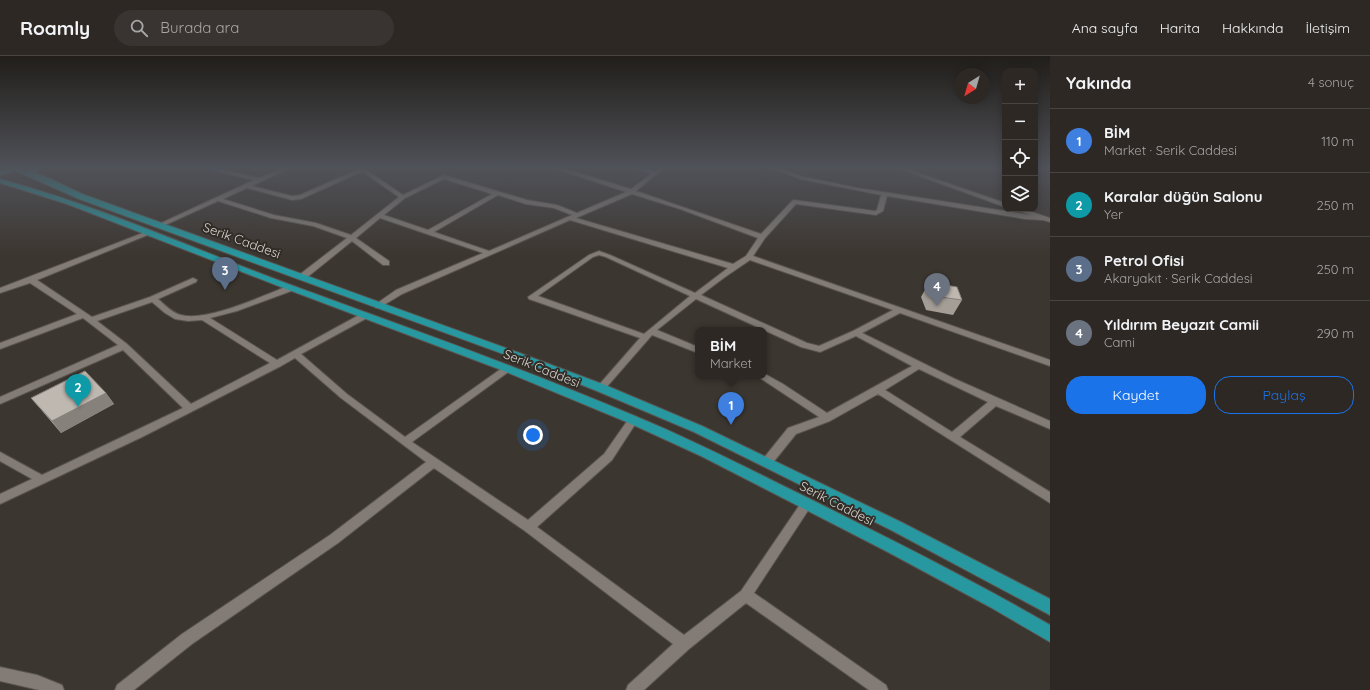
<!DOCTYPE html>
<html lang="tr">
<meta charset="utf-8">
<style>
body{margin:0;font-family:Quicksand,sans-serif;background:#393431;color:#f1f3f6}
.controls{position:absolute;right:12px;top:12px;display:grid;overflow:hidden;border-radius:8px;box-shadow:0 2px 10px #0003}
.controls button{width:36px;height:36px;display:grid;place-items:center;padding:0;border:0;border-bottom:1px solid #484441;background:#2d2824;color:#f1f3f6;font:20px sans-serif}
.compass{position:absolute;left:954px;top:12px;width:36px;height:36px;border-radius:50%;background:#2d2824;box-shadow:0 2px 10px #0003;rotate:217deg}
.you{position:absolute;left:533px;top:379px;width:14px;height:14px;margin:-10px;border:3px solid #fff;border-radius:50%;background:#1a73e8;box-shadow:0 0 0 6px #1a73e833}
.badge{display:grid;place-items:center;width:26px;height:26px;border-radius:50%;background:#1a73e8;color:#fff;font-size:13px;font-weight:700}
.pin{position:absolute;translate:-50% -33px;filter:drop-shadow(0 1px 2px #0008)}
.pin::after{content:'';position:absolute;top:21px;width:14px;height:12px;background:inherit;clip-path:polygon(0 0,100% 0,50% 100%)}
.popup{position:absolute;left:695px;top:271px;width:72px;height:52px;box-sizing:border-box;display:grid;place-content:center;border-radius:8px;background:#2d2824;filter:drop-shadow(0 1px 3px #0005);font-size:13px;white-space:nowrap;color:#a7a6a6}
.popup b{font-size:15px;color:#f1f3f6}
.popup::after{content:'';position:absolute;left:50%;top:100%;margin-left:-8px;border:8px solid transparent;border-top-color:#2d2824}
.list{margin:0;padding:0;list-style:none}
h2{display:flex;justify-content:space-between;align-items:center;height:52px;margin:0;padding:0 16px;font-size:17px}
h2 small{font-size:13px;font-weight:400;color:#a7a6a6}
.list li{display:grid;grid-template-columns:26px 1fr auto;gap:12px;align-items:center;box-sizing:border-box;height:64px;padding:0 16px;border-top:1px solid #484441}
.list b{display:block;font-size:15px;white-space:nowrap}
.list p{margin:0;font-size:13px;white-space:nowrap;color:#a7a6a6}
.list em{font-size:13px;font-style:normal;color:#a7a6a6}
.actions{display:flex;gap:8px;padding:12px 16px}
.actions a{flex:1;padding:9px 0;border:1px solid #1a73e8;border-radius:16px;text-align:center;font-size:14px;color:#1a73e8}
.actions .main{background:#1a73e8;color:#fff}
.icon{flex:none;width:22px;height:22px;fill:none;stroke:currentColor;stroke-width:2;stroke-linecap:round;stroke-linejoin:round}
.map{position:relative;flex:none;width:1050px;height:634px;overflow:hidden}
header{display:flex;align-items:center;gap:24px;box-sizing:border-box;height:56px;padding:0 20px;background:#2d2824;border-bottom:1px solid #484441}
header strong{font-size:19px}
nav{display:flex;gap:22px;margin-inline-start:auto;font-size:14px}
.search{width:280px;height:36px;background:#393431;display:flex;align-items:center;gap:10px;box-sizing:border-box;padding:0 14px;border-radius:22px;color:#a7a6a6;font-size:15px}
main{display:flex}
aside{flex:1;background:#2d2824}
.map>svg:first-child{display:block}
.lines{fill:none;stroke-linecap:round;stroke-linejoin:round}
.minor-casing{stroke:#59544f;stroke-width:2}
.secondary-casing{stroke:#59544f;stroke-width:2}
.trunk-casing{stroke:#59544f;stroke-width:2}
.minor{fill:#837c76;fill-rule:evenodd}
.secondary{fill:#608686;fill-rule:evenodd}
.trunk{fill:#2798a0;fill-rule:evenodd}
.wall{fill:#a49e97}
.shaded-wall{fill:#86817b}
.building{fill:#bfb8b0;stroke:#86817b}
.labels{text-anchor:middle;stroke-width:4;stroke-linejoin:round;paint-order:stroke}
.street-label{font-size:13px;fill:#d7d3cf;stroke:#322c26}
</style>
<header>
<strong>Roamly</strong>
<div class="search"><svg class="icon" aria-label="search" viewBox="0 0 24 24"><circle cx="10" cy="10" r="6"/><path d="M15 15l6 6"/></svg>Burada ara</div>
<nav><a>Ana sayfa</a><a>Harita</a><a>Hakkında</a><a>İletişim</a></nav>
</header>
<main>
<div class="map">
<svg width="1050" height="634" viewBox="0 0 1050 634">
<rect width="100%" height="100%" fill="#3c3630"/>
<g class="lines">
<g class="minor-casing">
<path id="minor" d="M 207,112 L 214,112 L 259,122 L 282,112 L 288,112 L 288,113 L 252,130 L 292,140 L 300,139 L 359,113 L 368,115 L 403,139 L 444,119 L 527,144 L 557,149 L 577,157 L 626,136 L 556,113 L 556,112 L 562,112 L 631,133 L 651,118 L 637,113 L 637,112 L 643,112 L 654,115 L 659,112 L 664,112 L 636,135 L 761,178 L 792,145 L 794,144 L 875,155 L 877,154 L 881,139 L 800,123 L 772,112 L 779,112 L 804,121 L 858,132 L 1030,159 L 1014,153 L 1023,153 L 1050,162 L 1050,166 L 1043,164 L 1025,163 L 887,140 L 883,155 L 876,159 L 796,148 L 765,182 L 753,200 L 1050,304 L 1050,310 L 900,257 L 862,277 L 955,323 L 1050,365 L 1050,373 L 996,350 L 960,381 L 1050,436 L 1050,447 L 878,338 L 830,365 L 796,378 L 771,409 L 767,410 L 763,409 L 762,406 L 763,403 L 788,372 L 819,361 L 757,320 L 764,320 L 764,318 L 765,318 L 783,328 L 827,357 L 912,310 L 856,280 L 820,296 L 801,291 L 696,243 L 657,274 L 698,291 L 698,297 L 652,279 L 604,334 L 598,334 L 596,332 L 598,330 L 640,282 L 529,243 L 528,241 L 589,199 L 599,195 L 610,199 L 695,237 L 728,212 L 570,164 L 402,238 L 379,252 L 376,252 L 375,250 L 376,248 L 396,234 L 483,197 L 380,162 L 356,182 L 389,205 L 389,209 L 383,209 L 352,185 L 305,223 L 299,223 L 299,219 L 347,182 L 313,170 L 271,162 L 218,145 L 163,170 L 159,170 L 159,168 L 254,124 L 207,113 ZM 359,117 L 364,117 L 399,141 L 351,179 L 316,167 L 274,159 L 223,143 L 247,132 L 292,144 L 301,143 ZM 444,123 L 492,138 L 428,174 L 384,159 L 405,142 ZM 632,138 L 680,153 L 758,182 L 746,200 L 733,208 L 576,162 ZM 498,139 L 526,148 L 554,152 L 572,159 L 489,195 L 434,176 ZM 599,199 L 606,201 L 690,240 L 644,278 L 538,240 L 593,201 ZM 750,204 L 893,254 L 853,275 L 819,290 L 807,287 L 701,239 L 725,221 ZM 919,313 L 988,346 L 952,376 L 885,334 Z
M 897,112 L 904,112 L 1005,147 L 1005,151 Z
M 148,175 L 150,176 L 150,178 L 37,224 L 92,261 L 150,241 L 193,222 L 197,224 L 196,226 L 158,243 C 165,249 172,257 181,259 C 207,266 262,240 288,230 L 294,230 L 294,234 L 237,255 L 210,262 L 277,304 L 361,258 L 367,258 L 368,260 L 367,262 L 301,298 L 347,338 L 405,381 L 505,310 L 511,310 L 512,312 L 511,314 L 412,386 L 528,464 L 604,398 L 630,361 L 636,361 L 638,364 L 636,367 L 612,404 L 537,471 L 684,579 L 741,535 L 803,444 L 807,442 L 811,444 L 813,447 L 811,450 L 754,537 L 886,629 L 888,634 L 869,634 L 746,547 L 689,593 L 644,634 L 626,634 L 628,629 L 673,588 L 525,475 L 434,412 L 338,487 L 192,588 L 134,634 L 115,634 L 117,629 L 182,578 L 330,479 L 426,406 L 341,342 L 295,302 L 281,310 L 142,381 L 0,448 L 0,438 L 32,423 L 0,405 L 0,396 L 42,419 L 183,352 L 123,294 L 0,348 L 0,341 L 118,289 L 83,262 L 0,293 L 0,287 L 77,258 L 30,227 L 0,237 L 0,232 ZM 152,246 L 165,257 L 175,263 L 188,265 L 202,264 L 270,307 L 191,348 L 127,288 L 97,265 Z
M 0,611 L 37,619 L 62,629 L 64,634 L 39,634 L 0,625 Z"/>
</g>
<g class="secondary-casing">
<path id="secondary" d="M 35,112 L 42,112 L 31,118 L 27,118 L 27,116 Z"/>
</g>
<g class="trunk-casing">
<path id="trunk" d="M 10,112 C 28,109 66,131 85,139 L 525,299 L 605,329 L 702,370 L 901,466 L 1050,543 L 1050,559 L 891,474 L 694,376 L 597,335 L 517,303 L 79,143 L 16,115 L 0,119 L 0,115 Z
M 0,123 C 100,150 194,193 291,229 C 406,271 522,312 635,360 C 693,384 749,413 806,441 C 888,482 971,523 1050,569 L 1050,586 L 990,551 L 886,495 L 701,400 L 629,367 L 504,315 L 281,231 L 67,148 L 0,127 Z"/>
</g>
<use href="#minor" class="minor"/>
<use href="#secondary" class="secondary"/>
<use href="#trunk" class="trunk"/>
</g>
<path class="wall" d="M 929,226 L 962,244 L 953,259 L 926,254 L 921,241 Z
M 106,337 L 114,348 L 61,377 L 31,342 Z"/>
<path class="shaded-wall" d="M 106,337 L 114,348 L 61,377 L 52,365 Z"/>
<path class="building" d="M 929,226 L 957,231 L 962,244 L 934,240 Z
M 85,315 L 106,337 L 52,365 L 31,342 Z"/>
<linearGradient id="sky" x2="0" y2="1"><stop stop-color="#211e1a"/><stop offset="0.56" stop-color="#505259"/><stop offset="1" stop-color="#505259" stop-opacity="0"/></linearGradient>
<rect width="1050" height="200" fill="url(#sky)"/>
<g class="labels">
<g class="street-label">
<text transform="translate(242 184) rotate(20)" y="5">Serik Caddesi</text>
<text transform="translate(542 312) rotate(22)" y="5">Serik Caddesi</text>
<text transform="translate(837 447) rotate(27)" y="5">Serik Caddesi</text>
</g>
</g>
</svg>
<div class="controls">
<button>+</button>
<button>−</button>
<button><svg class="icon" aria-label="locate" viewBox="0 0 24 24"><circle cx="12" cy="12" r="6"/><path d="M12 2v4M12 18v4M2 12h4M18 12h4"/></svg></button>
<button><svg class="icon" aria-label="layers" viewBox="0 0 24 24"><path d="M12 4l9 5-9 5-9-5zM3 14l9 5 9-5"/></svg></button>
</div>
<svg class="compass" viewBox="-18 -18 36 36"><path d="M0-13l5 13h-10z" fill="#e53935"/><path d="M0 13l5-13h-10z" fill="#a7a6a6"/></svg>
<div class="you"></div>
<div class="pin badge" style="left:731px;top:369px;background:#3f7fe0">1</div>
<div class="popup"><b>BİM</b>Market</div>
<div class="pin badge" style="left:78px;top:351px;background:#0f9aa8">2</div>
<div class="pin badge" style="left:225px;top:234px;background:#5c6f8a">3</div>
<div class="pin badge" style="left:937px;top:250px;background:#6b7280">4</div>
</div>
<aside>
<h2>Yakında<small>4 sonuç</small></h2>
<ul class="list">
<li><span class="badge" style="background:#3f7fe0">1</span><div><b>BİM</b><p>Market · Serik Caddesi</p></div><em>110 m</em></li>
<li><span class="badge" style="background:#0f9aa8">2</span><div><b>Karalar düğün Salonu</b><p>Yer</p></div><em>250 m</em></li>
<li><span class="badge" style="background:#5c6f8a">3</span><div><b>Petrol Ofisi</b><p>Akaryakıt · Serik Caddesi</p></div><em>250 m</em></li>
<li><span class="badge" style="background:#6b7280">4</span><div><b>Yıldırım Beyazıt Camii</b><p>Cami</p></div><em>290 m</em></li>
</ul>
<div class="actions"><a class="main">Kaydet</a><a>Paylaş</a></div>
</aside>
</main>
